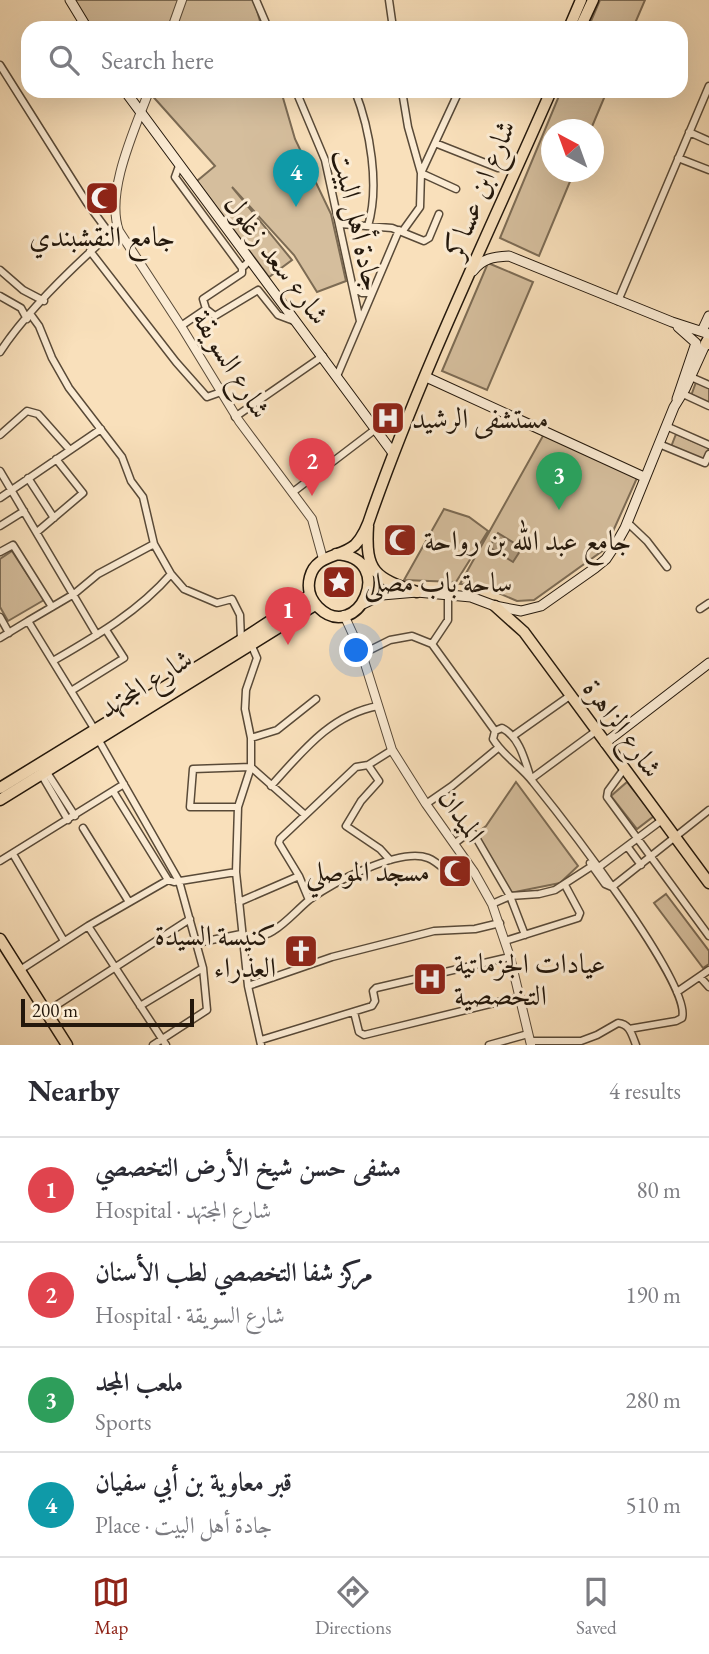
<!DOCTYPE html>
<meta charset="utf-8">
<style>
body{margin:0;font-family:"EB Garamond",Amiri,serif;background:#f7f7f7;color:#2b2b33}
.compass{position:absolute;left:541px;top:119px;width:63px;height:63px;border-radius:50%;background:#fff;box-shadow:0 7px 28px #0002;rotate:319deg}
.scale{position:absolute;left:21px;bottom:18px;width:173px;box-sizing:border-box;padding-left:7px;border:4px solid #24180c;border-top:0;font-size:19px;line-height:24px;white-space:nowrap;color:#24180c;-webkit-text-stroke:5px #fbebd3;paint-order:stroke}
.you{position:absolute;left:357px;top:651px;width:24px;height:24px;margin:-18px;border:5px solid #fff;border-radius:50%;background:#1a73e8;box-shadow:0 0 0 10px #1a73e833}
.badge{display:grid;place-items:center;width:46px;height:46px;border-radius:50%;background:#8f2418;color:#fff;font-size:23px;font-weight:700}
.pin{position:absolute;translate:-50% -58px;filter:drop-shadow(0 2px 4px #0008)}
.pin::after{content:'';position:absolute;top:37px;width:24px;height:21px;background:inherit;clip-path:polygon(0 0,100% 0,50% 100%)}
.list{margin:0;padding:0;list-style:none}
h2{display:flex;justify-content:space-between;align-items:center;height:91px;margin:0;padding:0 28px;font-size:30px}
h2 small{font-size:23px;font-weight:400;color:#7c7c81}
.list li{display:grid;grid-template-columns:46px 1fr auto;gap:21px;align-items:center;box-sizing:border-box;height:105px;padding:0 28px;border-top:2px solid #e1e1e2}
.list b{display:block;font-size:26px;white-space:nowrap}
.list p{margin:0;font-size:23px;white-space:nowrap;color:#7c7c81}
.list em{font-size:23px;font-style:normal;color:#7c7c81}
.icon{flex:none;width:38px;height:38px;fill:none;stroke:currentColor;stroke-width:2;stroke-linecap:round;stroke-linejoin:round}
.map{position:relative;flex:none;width:709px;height:1045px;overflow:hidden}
.search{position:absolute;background:#fff;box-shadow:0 7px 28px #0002;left:21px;right:21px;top:21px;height:77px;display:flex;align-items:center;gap:18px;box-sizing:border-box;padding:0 24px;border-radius:21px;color:#7c7c81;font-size:26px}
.sheet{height:511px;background:#fff}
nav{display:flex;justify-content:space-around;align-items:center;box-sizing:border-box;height:98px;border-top:2px solid #e1e1e2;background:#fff;font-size:19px;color:#7c7c81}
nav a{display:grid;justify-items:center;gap:4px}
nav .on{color:#8f2418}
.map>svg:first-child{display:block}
.green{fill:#d5be9d;stroke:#7c6b54;stroke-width:2}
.water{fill:#b19c80;stroke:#796752;stroke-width:2}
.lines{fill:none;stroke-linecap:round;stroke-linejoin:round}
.minor-casing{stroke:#594a38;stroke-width:9}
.tertiary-casing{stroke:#594a38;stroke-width:10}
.secondary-casing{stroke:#24180c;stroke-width:11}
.primary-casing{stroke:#24180c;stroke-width:13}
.minor{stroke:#fbebd3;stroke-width:6}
.tertiary{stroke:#fbebd3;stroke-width:8}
.secondary{stroke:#fbebd3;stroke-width:9}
.primary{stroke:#f9e0bb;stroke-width:10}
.labels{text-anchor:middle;stroke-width:6;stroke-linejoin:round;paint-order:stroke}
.street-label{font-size:28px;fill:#24180c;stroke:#fbebd3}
.poi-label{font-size:28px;fill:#24180c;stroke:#fbebd3;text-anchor:start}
</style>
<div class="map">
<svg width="709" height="1045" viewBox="0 0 709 1045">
<rect width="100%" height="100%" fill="#f9e0bb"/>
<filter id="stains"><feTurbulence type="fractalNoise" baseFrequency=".00286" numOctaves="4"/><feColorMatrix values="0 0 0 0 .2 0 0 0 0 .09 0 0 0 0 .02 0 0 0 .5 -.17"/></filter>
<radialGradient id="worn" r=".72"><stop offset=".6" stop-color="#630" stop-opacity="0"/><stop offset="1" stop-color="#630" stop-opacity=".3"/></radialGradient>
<path class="green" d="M 74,0 L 254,0 L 262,28 L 92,28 Z
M 600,0 L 645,0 L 633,28 L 588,28 Z
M 148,91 L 281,91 L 295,139 L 331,214 L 346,281 L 317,292 L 294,255 L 232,187 L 292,260 L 269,277 L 197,181 L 215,166 Z
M 561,91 L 607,91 L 591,129 L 552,130 L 552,172 L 574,172 L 539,256 L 500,238 Z
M 488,263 L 533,282 L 487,390 L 442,371 Z
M 696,382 L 709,388 L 709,404 L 691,396 Z
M 544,434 L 637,478 L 605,549 L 534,600 L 517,601 L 482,586 L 460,584 Z
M 676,434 L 709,448 L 704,461 L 671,447 Z
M 444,509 L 469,517 L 488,531 L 456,582 L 404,580 Z
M 12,551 L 44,600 L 8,621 L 0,607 L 0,559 Z
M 516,782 L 578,866 L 560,883 L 510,893 L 475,834 L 486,826 Z
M 627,782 L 654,816 L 637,829 L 611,796 Z
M 666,894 L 709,951 L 709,964 L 703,968 L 654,903 Z"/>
<path class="water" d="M 498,533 L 522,548 L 513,562 L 489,547 Z"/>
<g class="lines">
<g class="minor-casing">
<path id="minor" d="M 256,0 L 268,28
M 389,0 L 393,28
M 0,65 L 87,203 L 110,234 L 119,231
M 296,91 L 325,160 L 360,321
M 355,91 C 370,129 380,186 368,226
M 402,91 L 408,127 L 421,173 L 459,91
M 689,132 L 709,141
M 435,143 L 498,168
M 678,158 L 709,170
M 179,166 L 175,177 L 242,268
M 340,224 L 392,228 L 424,241 L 429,238 L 439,214
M 402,232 L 420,207 L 421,173 L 456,189
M 90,251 L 176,362 L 207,397 L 221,392
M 250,260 L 242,268 L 242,273 L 203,299 L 206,309 L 215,316 L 258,290 L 278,315 L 294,321
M 0,270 L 23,290 L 44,301
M 353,287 L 362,293 L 372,293
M 0,296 L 21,308 L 27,319
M 618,301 L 709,86
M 31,315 L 39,326 L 52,358 L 69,388 L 122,457 L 131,481 L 143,497 L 154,544 L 171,574 L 184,589 L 217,603 L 232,599 L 240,615 L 241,640
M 181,326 L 206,309
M 0,352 C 26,312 74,266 110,234
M 337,376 L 399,230
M 691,377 L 709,385
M 683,394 L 709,406
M 235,417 L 323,356
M 666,426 L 709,445
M 0,435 L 27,411 L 38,414 L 69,449
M 659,444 L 705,463 L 709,454
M 0,471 L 97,635
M 28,478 L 54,518
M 293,492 L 377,428
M 0,498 L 101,429
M 627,522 L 647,541 L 667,567
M 0,526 L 24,511
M 37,532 L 83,493 L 56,459
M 0,552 L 13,545 L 52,607
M 700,609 L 709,603
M 0,617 L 9,633
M 28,621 L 74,594 L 98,574 L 154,544
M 0,638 L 28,621 L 95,730
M 251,644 L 257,658 L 246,690 L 245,709 L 251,738 L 251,767 L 238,807 L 236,872 L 248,986 L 261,1045
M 432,644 L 448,620 L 448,595
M 362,654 L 390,640 L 412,636 L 432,644 L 495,731 L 493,739 C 503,756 521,766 533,782 C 559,814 693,985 682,1018 L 676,1021 L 629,1029
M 53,661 C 96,636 138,612 171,574
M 71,691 L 124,658 L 106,630
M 495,731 L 502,728 C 520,737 525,761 531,779 L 596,731
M 513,736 L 571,695
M 251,738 L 277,730 L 316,699
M 98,739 L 179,881 L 203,968 L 207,1010 L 153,1045
M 368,765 L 379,781 L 361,801 L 346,826 L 380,849 L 390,860
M 624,769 L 608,791 L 607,797 L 709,936
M 46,771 L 75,816
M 41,774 L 68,820
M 271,786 C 302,752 330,715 378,706
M 113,791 L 168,880 L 174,882 L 236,872
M 426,804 L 452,786 L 498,748
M 238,807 L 190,807 L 193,769 L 251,767 L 304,814
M 83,828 L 129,902
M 454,844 L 468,833 L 474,834 L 510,896 L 525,935
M 627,846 L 641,865
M 13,854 L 64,941
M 0,861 L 124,784
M 590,863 L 605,884 L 612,887
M 599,867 L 662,820
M 612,887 L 709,810
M 309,900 L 299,876 L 279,843 L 280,839 L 356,767 L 368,765 L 392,750
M 239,902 L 299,876
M 492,904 L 510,896 L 539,894 L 555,890 L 592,866
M 88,926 L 166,1045
M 242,941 C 252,938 264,937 273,931 C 286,923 297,910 309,900 C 332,883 400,847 428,858 C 436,861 444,869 450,874 L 474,872
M 505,941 L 578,918 L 580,913 L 565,885
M 197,943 L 241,934
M 20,970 L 88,926 L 168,880
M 700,977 L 709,987
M 248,986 L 332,957 L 434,931 L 475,929 L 500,923
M 677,992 L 709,970
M 140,1006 L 203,968
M 46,1012 L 190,919
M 354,1012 L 359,1032 L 364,1035 L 519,997
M 261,1040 L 372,1006 L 375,1001 L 373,991 L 376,988 L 510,957
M 530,1041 L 581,1041 L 597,1035 L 618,1023 C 630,1024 632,1035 636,1045
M 489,1045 L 528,1034"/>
</g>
<g class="tertiary-casing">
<path id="tertiary" d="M 172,28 L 182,0
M 149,91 C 135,129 105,192 119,231 L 181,326 L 239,421 L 312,519 L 323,559
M 344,615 L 362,654 L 392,750 L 426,804 L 474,872 L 492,904 L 510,957 L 531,1045"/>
</g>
<g class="secondary-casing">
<path id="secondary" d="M 70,0 L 87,28
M 125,91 L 393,453
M 473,271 C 483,258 493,257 509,256 L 672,322 L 709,334
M 702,331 L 709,316
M 426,377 L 644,477
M 677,399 L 696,343 L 678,327
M 363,604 L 382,595 L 417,592 L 471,597 L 495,606 L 521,611 L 541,606 L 595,568 L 606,559 L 616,544 L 625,528 L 674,407 L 685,389 L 709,336
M 605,743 L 709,663"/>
</g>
<g class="primary-casing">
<path id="primary" d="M 569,28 L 581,0
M 580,28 L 593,0
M 706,343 L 709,344
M 368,526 C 365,572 375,578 417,592
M 336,554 C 399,558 357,646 318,607 C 310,599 307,588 310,577 C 316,554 340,558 355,545 C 363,537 369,522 372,512 C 423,368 490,230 551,91
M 495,606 L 524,632 L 709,883
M 0,788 L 241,640 L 310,595
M 0,800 L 315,605
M 0,939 L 67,1045"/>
</g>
<use href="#minor" class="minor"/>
<use href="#tertiary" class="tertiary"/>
<use href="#secondary" class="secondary"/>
<use href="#primary" class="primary"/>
</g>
<defs>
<g id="mosque-square" transform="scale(1.75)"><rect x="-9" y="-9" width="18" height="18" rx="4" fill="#8f2418" stroke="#fbebd3"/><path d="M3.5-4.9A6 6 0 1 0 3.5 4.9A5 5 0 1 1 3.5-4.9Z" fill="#fff"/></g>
<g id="hospital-square" transform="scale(1.75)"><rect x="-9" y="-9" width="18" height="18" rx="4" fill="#8f2418" stroke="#fbebd3"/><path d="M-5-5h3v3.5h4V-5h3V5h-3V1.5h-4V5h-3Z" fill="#fff"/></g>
<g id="sight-square" transform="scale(1.75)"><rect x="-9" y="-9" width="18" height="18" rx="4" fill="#8f2418" stroke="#fbebd3"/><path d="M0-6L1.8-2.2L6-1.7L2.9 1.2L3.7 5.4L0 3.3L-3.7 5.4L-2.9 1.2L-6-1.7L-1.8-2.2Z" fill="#fff"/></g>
<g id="church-square" transform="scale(1.75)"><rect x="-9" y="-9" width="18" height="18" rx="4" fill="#8f2418" stroke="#fbebd3"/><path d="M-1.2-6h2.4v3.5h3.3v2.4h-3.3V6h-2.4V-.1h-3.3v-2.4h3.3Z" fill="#fff"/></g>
</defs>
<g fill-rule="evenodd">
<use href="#mosque-square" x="102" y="198"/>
<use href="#hospital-square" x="388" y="418"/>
<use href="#mosque-square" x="400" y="540"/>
<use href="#sight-square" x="339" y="582"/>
<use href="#mosque-square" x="455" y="871"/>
<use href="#church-square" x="301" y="951"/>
<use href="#hospital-square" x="430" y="979"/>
</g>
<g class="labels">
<g class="street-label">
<text transform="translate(479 189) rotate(-68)" y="10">شارع ابن عساكر</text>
<text transform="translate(358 220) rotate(77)" y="10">جادة أهل البيت</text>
<text transform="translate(277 259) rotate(53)" y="10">شارع سعد زغلول</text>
<text transform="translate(232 364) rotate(58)" y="10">شارع السويقة</text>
<text transform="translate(145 683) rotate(-32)" y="10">شارع المجتهد</text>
<text transform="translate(623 728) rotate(54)" y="10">شارع الزاهرة</text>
<text transform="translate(462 815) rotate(55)" y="10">الميدان</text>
</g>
<g class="poi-label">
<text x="102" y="246" text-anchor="middle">جامع النقشبندي</text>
<text x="412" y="428">مستشفى الرشيد</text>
<text x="424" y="550">جامع عبد الله بن رواحة</text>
<text x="364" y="592">ساحة باب مصلى</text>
<text x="430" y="881" text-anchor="end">مسجد الموصلي</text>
<text x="276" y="945" text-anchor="end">كنيسة السيدة<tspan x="276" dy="32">العذراء</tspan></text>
<text x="454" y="973">عيادات الجزماتية<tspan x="454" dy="32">التخصصية</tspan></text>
</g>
</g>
<rect width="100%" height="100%" filter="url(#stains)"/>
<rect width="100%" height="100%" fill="url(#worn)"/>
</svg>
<svg class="compass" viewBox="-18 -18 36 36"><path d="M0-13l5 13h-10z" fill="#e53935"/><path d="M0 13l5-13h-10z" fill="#7c7c81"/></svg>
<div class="scale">200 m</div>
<div class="you"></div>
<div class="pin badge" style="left:288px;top:645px;background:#e0444e">1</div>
<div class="pin badge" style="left:312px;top:496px;background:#e0444e">2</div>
<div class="pin badge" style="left:559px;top:510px;background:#2e9e5b">3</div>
<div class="pin badge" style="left:296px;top:207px;background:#0f9aa8">4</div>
<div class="search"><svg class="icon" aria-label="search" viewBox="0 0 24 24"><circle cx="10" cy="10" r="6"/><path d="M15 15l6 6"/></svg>Search here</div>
</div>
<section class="sheet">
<h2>Nearby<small>4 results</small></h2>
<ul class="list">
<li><span class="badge" style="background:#e0444e">1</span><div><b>مشفى حسن شيخ الأرض التخصصي</b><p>Hospital · شارع المجتهد</p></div><em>80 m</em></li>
<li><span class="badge" style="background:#e0444e">2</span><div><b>مركز شفا التخصصي لطب الأسنان</b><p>Hospital · شارع السويقة</p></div><em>190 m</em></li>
<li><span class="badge" style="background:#2e9e5b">3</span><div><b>ملعب المجد</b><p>Sports</p></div><em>280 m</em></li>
<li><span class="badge" style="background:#0f9aa8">4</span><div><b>قبر معاوية بن أبي سفيان</b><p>Place · جادة أهل البيت</p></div><em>510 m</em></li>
</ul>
</section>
<nav>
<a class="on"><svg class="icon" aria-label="map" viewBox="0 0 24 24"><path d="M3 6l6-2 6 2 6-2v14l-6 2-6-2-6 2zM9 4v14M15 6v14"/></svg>Map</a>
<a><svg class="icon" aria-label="directions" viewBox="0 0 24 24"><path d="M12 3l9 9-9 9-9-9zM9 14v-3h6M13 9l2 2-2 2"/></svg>Directions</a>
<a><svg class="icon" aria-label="saved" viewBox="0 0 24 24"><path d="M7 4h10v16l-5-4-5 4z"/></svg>Saved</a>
</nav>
